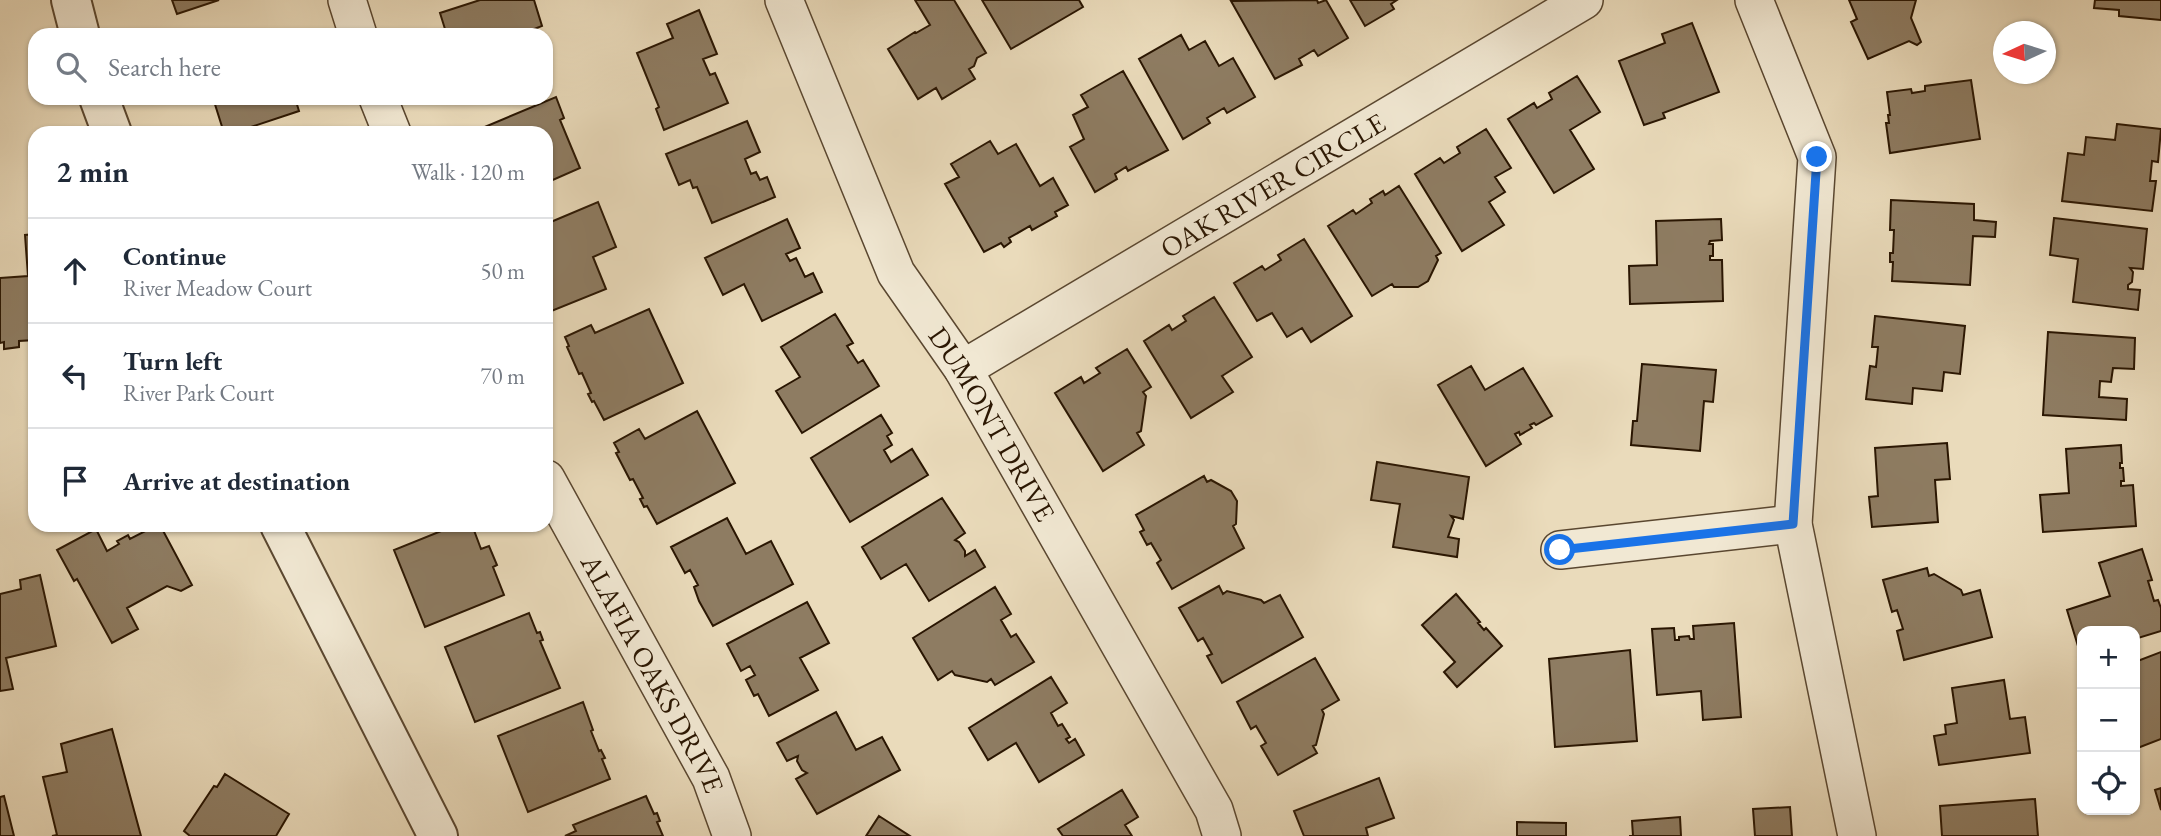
<!DOCTYPE html>
<meta charset="utf-8">
<style>
body{margin:0;font-family:"EB Garamond",serif;background:#f2f2f3;color:#1f2937}
.controls{position:absolute;right:21px;bottom:21px;display:grid;overflow:hidden;border-radius:14px;box-shadow:0 2px 5px #0004}
.controls button{width:63px;height:63px;display:grid;place-items:center;padding:0;border:0;border-bottom:2px solid #e0e1e3;background:#fff;color:#1f2937;font:35px sans-serif}
.compass{position:absolute;left:1993px;top:21px;width:63px;height:63px;border-radius:50%;background:#fff;box-shadow:0 2px 5px #0004;rotate:266deg}
.stop{position:absolute;width:21px;height:21px;margin:-16px;border:5px solid #1a73e8;border-radius:50%;background:#fff}
.stop.end{background:#1a73e8;border-color:#fff;box-shadow:0 2px 7px #0008}
.list{margin:0;padding:0;list-style:none}
h2{display:flex;justify-content:space-between;align-items:center;height:91px;margin:0;padding:0 28px;font-size:30px}
h2 small{font-size:23px;font-weight:400;color:#747a83}
.list li{display:grid;grid-template-columns:46px 1fr auto;gap:21px;align-items:center;box-sizing:border-box;height:105px;padding:0 28px;border-top:2px solid #e0e1e3}
.list b{display:block;font-size:26px;white-space:nowrap}
.list p{margin:0;font-size:23px;white-space:nowrap;color:#747a83}
.list em{font-size:23px;font-style:normal;color:#747a83}
.icon{flex:none;width:38px;height:38px;fill:none;stroke:currentColor;stroke-width:2;stroke-linecap:round;stroke-linejoin:round}
.map{position:relative;flex:none;width:2161px;height:836px;overflow:hidden}
.search{position:absolute;background:#fff;box-shadow:0 2px 5px #0004;left:28px;top:28px;width:525px;height:77px;display:flex;align-items:center;gap:18px;box-sizing:border-box;padding:0 24px;border-radius:21px;color:#747a83;font-size:26px}
.panel{position:absolute;background:#fff;box-shadow:0 2px 5px #0004;left:28px;top:126px;width:525px;height:406px;border-radius:21px}
.map>svg:first-child{display:block}
.building{fill:#8e7c62;stroke:#2a1602;stroke-width:2}
.lines{fill:none;stroke-linecap:round;stroke-linejoin:round}
.minor-casing{stroke:#5a4730;stroke-width:40}
.tertiary-casing{stroke:#5a4730;stroke-width:42}
.minor{stroke:#f1e8d3;stroke-width:37}
.tertiary{stroke:#f1e8d3;stroke-width:38}
.route{stroke:#1a73e8;stroke-width:9}
.labels{text-anchor:middle;stroke-width:7;stroke-linejoin:round;paint-order:stroke}
.street-label{font-size:28px;fill:#2a1602;stroke:#f1e8d3}
</style>
<div class="map">
<svg width="2161" height="836" viewBox="0 0 2161 836">
<rect width="100%" height="100%" fill="#eadbbb"/>
<filter id="stains"><feTurbulence type="fractalNoise" baseFrequency=".00286" numOctaves="4"/><feColorMatrix values="0 0 0 0 .2 0 0 0 0 .09 0 0 0 0 .02 0 0 0 .5 -.17"/></filter>
<radialGradient id="worn" r=".72"><stop offset=".6" stop-color="#630" stop-opacity="0"/><stop offset="1" stop-color="#630" stop-opacity=".3"/></radialGradient>
<path class="building" d="M 172,0 L 219,0 L 177,14 Z
M 480,0 L 534,0 L 542,26 L 534,29 L 536,35 L 443,35 L 442,30 L 445,29 L 440,13 Z
M 915,0 L 954,0 L 986,53 L 977,58 L 974,66 L 969,69 L 975,79 L 942,99 L 936,88 L 918,99 L 888,49 L 915,32 L 916,33 L 930,25 Z
M 982,0 L 1079,0 L 1083,7 L 1011,49 Z
M 1317,0 L 1318,3 L 1326,0 L 1348,38 L 1318,56 L 1314,50 L 1299,59 L 1302,65 L 1275,79 L 1231,1 Z
M 1350,0 L 1397,0 L 1391,4 L 1394,9 L 1365,26 Z
M 1849,0 L 1916,0 L 1911,18 L 1921,42 L 1917,45 L 1909,41 L 1868,59 L 1851,22 L 1857,19 Z
M 2095,0 L 2161,0 L 2161,20 L 2119,16 L 2119,10 L 2094,8 Z
M 699,10 L 717,54 L 703,59 L 710,75 L 715,73 L 728,103 L 664,130 L 656,109 L 659,107 L 637,53 L 673,38 L 667,24 Z
M 1692,23 L 1719,92 L 1663,113 L 1665,118 L 1644,125 L 1619,61 L 1665,43 L 1662,34 Z
M 1181,35 L 1189,50 L 1205,41 L 1219,66 L 1233,58 L 1255,97 L 1227,113 L 1224,108 L 1207,118 L 1210,123 L 1183,139 L 1139,59 Z
M 1123,71 L 1168,150 L 1128,171 L 1126,167 L 1115,174 L 1117,179 L 1095,192 L 1070,147 L 1084,139 L 1073,115 L 1088,107 L 1081,95 Z
M 1577,76 L 1600,112 L 1570,130 L 1594,169 L 1554,193 L 1508,119 L 1534,103 L 1537,108 L 1552,99 L 1549,93 Z
M 1971,80 L 1980,139 L 1890,153 L 1886,123 L 1889,123 L 1888,115 L 1890,115 L 1887,92 L 1911,89 L 1912,93 L 1925,91 L 1925,86 Z
M 556,97 L 564,118 L 560,120 L 580,168 L 546,183 L 546,133 L 476,133 L 475,131 Z
M 213,98 L 295,98 L 299,111 L 233,133 L 224,133 Z
M 747,121 L 760,152 L 745,159 L 751,174 L 756,172 L 760,180 L 767,177 L 775,197 L 712,223 L 697,187 L 693,188 L 690,180 L 679,185 L 666,154 Z
M 2117,124 L 2161,129 L 2158,162 L 2152,161 L 2150,181 L 2156,181 L 2152,211 L 2062,201 L 2068,153 L 2084,155 L 2086,137 L 2115,140 Z
M 1486,129 L 1511,168 L 1495,177 L 1505,192 L 1489,202 L 1504,225 L 1462,251 L 1415,174 L 1440,158 L 1444,163 L 1460,153 L 1457,147 Z
M 990,141 L 998,154 L 1016,144 L 1040,186 L 1053,178 L 1068,205 L 1055,212 L 1057,216 L 1032,230 L 1030,226 L 1009,238 L 1011,242 L 1004,247 L 1001,243 L 984,252 L 945,184 L 959,177 L 951,164 Z
M 1399,186 L 1441,253 L 1436,256 L 1438,260 L 1428,281 L 1418,287 L 1394,287 L 1392,284 L 1372,296 L 1328,226 L 1353,210 L 1356,214 L 1372,203 L 1370,199 L 1383,191 L 1385,195 Z
M 1891,200 L 1974,204 L 1974,220 L 1996,222 L 1995,237 L 1973,236 L 1970,285 L 1892,281 L 1893,262 L 1890,262 L 1890,253 L 1893,253 L 1894,230 L 1890,230 Z
M 598,202 L 616,247 L 593,257 L 606,289 L 549,312 L 546,306 L 546,224 Z
M 2054,218 L 2147,229 L 2143,269 L 2130,268 L 2133,272 L 2132,282 L 2128,285 L 2128,289 L 2140,290 L 2138,310 L 2073,302 L 2078,259 L 2050,255 Z
M 787,219 L 800,248 L 786,254 L 790,261 L 796,258 L 805,277 L 813,273 L 822,292 L 762,321 L 744,284 L 723,295 L 705,258 Z
M 1721,219 L 1722,240 L 1710,241 L 1709,244 L 1713,244 L 1713,256 L 1710,256 L 1710,260 L 1722,260 L 1723,301 L 1630,304 L 1629,266 L 1657,265 L 1656,221 Z
M 35,234 L 35,340 L 19,341 L 19,347 L 4,349 L 4,342 L 0,343 L 0,278 L 28,276 L 25,235 Z
M 1304,239 L 1352,316 L 1311,342 L 1302,328 L 1287,337 L 1272,313 L 1257,321 L 1234,283 L 1262,266 L 1265,270 L 1281,260 L 1278,255 Z
M 1214,297 L 1252,357 L 1222,376 L 1233,392 L 1191,418 L 1144,341 L 1169,325 L 1172,330 L 1186,321 L 1183,316 Z
M 649,309 L 683,383 L 604,420 L 594,401 L 592,402 L 588,394 L 591,393 L 582,373 L 579,374 L 567,347 L 569,346 L 565,337 L 591,325 L 595,333 Z
M 835,314 L 853,343 L 847,346 L 858,363 L 863,360 L 879,386 L 802,433 L 776,391 L 800,377 L 781,347 Z
M 1875,316 L 1965,326 L 1960,374 L 1944,372 L 1942,391 L 1913,388 L 1912,404 L 1866,399 L 1870,366 L 1876,367 L 1878,347 L 1872,347 Z
M 2048,332 L 2135,338 L 2134,369 L 2113,368 L 2111,382 L 2100,381 L 2099,397 L 2127,399 L 2126,420 L 2043,415 Z
M 1127,349 L 1151,387 L 1143,392 L 1146,396 L 1141,431 L 1137,433 L 1144,445 L 1103,471 L 1055,393 L 1081,377 L 1084,383 L 1100,373 L 1096,368 Z
M 1642,364 L 1716,370 L 1713,402 L 1704,401 L 1700,451 L 1631,445 L 1633,421 L 1637,421 Z
M 1471,366 L 1485,390 L 1523,368 L 1552,416 L 1536,425 L 1534,423 L 1530,425 L 1532,428 L 1520,435 L 1519,432 L 1515,434 L 1521,444 L 1486,466 L 1438,385 Z
M 697,411 L 735,483 L 657,524 L 647,506 L 644,507 L 640,499 L 643,498 L 633,479 L 630,480 L 616,453 L 619,452 L 614,443 L 639,429 L 645,439 Z
M 881,415 L 892,433 L 887,436 L 892,445 L 884,450 L 891,462 L 912,449 L 928,475 L 850,522 L 811,458 Z
M 1947,443 L 1950,479 L 1935,480 L 1938,522 L 1872,527 L 1869,497 L 1878,496 L 1875,448 Z
M 2121,445 L 2122,463 L 2120,463 L 2120,468 L 2123,468 L 2124,481 L 2121,481 L 2121,486 L 2133,485 L 2136,526 L 2043,532 L 2040,495 L 2069,493 L 2066,449 Z
M 1377,462 L 1469,477 L 1463,519 L 1451,516 L 1454,520 L 1448,537 L 1459,539 L 1457,557 L 1393,547 L 1400,504 L 1371,500 Z
M 1204,476 L 1207,482 L 1211,480 L 1231,491 L 1237,501 L 1236,524 L 1233,526 L 1244,548 L 1172,589 L 1157,563 L 1161,560 L 1151,543 L 1147,545 L 1140,532 L 1144,530 L 1136,515 Z
M 942,498 L 965,533 L 955,540 L 959,542 L 965,551 L 965,556 L 975,550 L 985,567 L 929,601 L 906,564 L 881,579 L 862,547 Z
M 727,518 L 746,554 L 771,541 L 793,584 L 713,626 L 699,601 L 694,587 L 698,585 L 690,570 L 685,573 L 671,547 Z
M 157,525 L 160,525 L 192,585 L 181,591 L 167,586 L 127,608 L 138,629 L 112,643 L 77,579 L 74,581 L 57,550 L 96,529 L 107,551 L 119,544 L 117,541 L 128,535 L 130,539 Z
M 456,525 L 472,525 L 481,549 L 489,546 L 497,565 L 493,567 L 504,595 L 425,627 L 394,550 Z
M 2142,549 L 2152,580 L 2148,581 L 2154,601 L 2158,600 L 2161,608 L 2161,631 L 2135,639 L 2135,631 L 2082,631 L 2081,656 L 2067,610 L 2110,596 L 2099,563 Z
M 1927,568 L 1929,576 L 1934,574 L 1961,590 L 1963,595 L 1980,590 L 1992,637 L 1904,660 L 1897,631 L 1903,629 L 1897,610 L 1892,612 L 1883,580 Z
M 40,575 L 56,646 L 6,658 L 13,689 L 0,691 L 0,594 L 21,589 L 20,580 Z
M 1219,586 L 1223,594 L 1227,591 L 1261,600 L 1264,603 L 1280,595 L 1303,637 L 1222,683 L 1207,656 L 1212,654 L 1203,638 L 1198,641 L 1179,608 Z
M 995,587 L 1011,614 L 1001,620 L 1011,637 L 1016,634 L 1034,662 L 995,685 L 991,679 L 987,682 L 955,675 L 952,671 L 938,680 L 913,638 Z
M 1456,594 L 1480,622 L 1478,623 L 1484,630 L 1486,628 L 1502,646 L 1457,687 L 1444,672 L 1455,662 L 1422,625 Z
M 807,602 L 829,643 L 800,658 L 818,690 L 769,716 L 758,694 L 754,696 L 746,680 L 755,675 L 750,666 L 741,671 L 727,644 Z
M 529,613 L 537,633 L 540,632 L 543,640 L 540,641 L 560,688 L 475,722 L 445,647 Z
M 1734,623 L 1741,717 L 1703,720 L 1701,691 L 1657,695 L 1652,629 L 1674,628 L 1675,640 L 1679,640 L 1679,637 L 1689,636 L 1690,639 L 1694,639 L 1693,626 Z
M 1630,650 L 1637,741 L 1555,747 L 1549,659 Z
M 2161,652 L 2161,739 L 2135,749 L 2135,662 Z
M 1315,658 L 1339,700 L 1322,710 L 1324,714 L 1316,745 L 1313,746 L 1317,753 L 1278,775 L 1261,746 L 1266,743 L 1256,726 L 1251,729 L 1237,702 Z
M 1051,677 L 1067,703 L 1051,713 L 1058,726 L 1062,724 L 1070,737 L 1066,739 L 1069,743 L 1075,739 L 1084,755 L 1039,782 L 1016,743 L 988,760 L 969,728 Z
M 2004,680 L 2010,719 L 2025,717 L 2030,753 L 1939,765 L 1934,736 L 1946,734 L 1945,725 L 1957,723 L 1952,688 Z
M 583,702 L 593,730 L 591,731 L 599,751 L 601,750 L 605,758 L 602,759 L 610,779 L 528,812 L 498,736 Z
M 836,712 L 856,750 L 882,737 L 900,770 L 817,814 L 796,779 L 807,773 L 802,770 L 797,761 L 798,756 L 787,761 L 777,743 Z
M 112,729 L 141,836 L 52,836 L 57,835 L 43,777 L 67,772 L 61,744 Z
M 225,774 L 289,814 L 276,836 L 190,836 L 184,831 L 214,786 L 217,787 Z
M 1379,778 L 1394,818 L 1366,828 L 1368,836 L 1304,836 L 1294,811 Z
M 2161,788 L 2161,810 L 2155,790 Z
M 1122,790 L 1138,817 L 1125,825 L 1132,836 L 1063,836 L 1058,829 Z
M 4,796 L 14,836 L 0,836 L 0,797 Z
M 646,796 L 654,814 L 657,813 L 660,821 L 657,822 L 663,836 L 565,836 L 576,831 L 573,825 Z
M 2035,799 L 2038,836 L 1942,836 L 1940,806 Z
M 1790,807 L 1792,836 L 1755,836 L 1753,809 Z
M 879,816 L 910,836 L 866,836 Z
M 1680,817 L 1681,836 L 1629,836 L 1633,836 L 1632,821 Z
M 1517,822 L 1566,823 L 1566,836 L 1517,836 Z"/>
<g class="lines">
<g class="minor-casing">
<g id="minor">
<path d="M 347,0 L 358,35"/>
<path id="s1" d="M 784,0 L 896,273 L 963,369 L 1214,810 L 1222,836"/>
<path d="M 1754,0 L 1817,157 L 1793,524 L 1857,836"/>
<path d="M 378,98 L 392,133"/>
<path id="s2" d="M 963,369 L 1584,0"/>
<path id="s3" d="M 546,479 L 711,778 L 732,836"/>
<path d="M 1560,550 L 1793,524"/>
</g>
</g>
<g class="tertiary-casing">
<path id="tertiary" d="M 71,0 L 80,35
M 99,98 L 112,133
M 280,525 L 438,836"/>
</g>
<use href="#minor" class="minor"/>
<use href="#tertiary" class="tertiary"/>
</g>
<g class="lines">
<path class="route" d="M 1560,550 L 1793,524 L 1817,157"/>
</g>
<g class="labels">
<g class="street-label">
<text dy="10" stroke="none"><textPath href="#s2" startOffset="360">OAK RIVER CIRCLE</textPath></text>
<text dy="10" stroke="none"><textPath href="#s1" startOffset="474">DUMONT DRIVE</textPath></text>
<text dy="10" stroke="none"><textPath href="#s3" startOffset="222">ALAFIA OAKS DRIVE</textPath></text>
</g>
</g>
<rect width="100%" height="100%" filter="url(#stains)"/>
<rect width="100%" height="100%" fill="url(#worn)"/>
</svg>
<div class="controls">
<button>+</button>
<button>−</button>
<button><svg class="icon" aria-label="locate" viewBox="0 0 24 24"><circle cx="12" cy="12" r="6"/><path d="M12 2v4M12 18v4M2 12h4M18 12h4"/></svg></button>
</div>
<svg class="compass" viewBox="-18 -18 36 36"><path d="M0-13l5 13h-10z" fill="#e53935"/><path d="M0 13l5-13h-10z" fill="#747a83"/></svg>
<div class="stop" style="left:1560px;top:550px"></div>
<div class="stop end" style="left:1817px;top:157px"></div>
<div class="search"><svg class="icon" aria-label="search" viewBox="0 0 24 24"><circle cx="10" cy="10" r="6"/><path d="M15 15l6 6"/></svg>Search here</div>
<section class="panel">
<h2>2 min<small>Walk · 120 m</small></h2>
<ul class="list">
<li><svg class="icon" aria-label="ahead" viewBox="0 0 24 24"><path d="M12 20V5M6 11l6-6 6 6"/></svg><div><b>Continue</b><p>River Meadow Court</p></div><em>50 m</em></li>
<li><svg class="icon" aria-label="left" viewBox="0 0 24 24"><path d="M17 20v-9H6M10 6l-5 5 5 5"/></svg><div><b>Turn left</b><p>River Park Court</p></div><em>70 m</em></li>
<li><svg class="icon" aria-label="arrive" viewBox="0 0 24 24"><path d="M6 21V4h12l-3 4 3 4H6"/></svg><div><b>Arrive at destination</b></div></li>
</ul>
</section>
</div>
